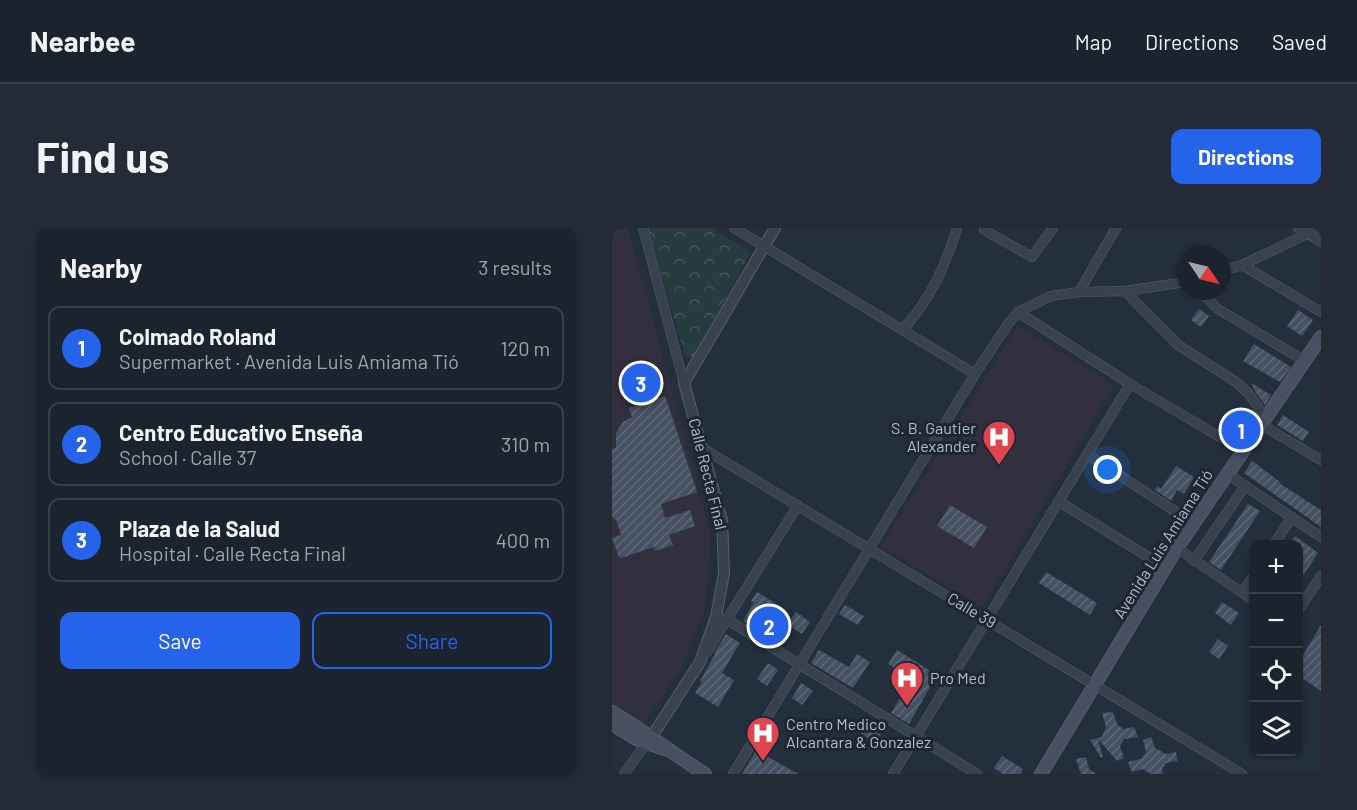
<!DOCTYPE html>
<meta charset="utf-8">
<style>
body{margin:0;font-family:Barlow,sans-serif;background:#242b36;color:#f1f3f6}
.controls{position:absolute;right:18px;bottom:18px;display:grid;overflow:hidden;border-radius:12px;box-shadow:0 2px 4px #0004}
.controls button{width:54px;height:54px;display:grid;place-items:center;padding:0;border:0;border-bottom:2px solid #39404a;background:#1b232e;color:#f1f3f6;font:30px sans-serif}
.compass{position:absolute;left:565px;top:18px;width:54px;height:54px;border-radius:50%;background:#1b232e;box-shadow:0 2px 4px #0004;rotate:125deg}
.you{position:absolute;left:496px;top:242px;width:21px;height:21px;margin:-15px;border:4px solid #fff;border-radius:50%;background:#1a73e8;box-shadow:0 0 0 9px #1a73e833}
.badge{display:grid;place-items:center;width:39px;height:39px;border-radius:50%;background:#2563eb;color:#fff;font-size:20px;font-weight:700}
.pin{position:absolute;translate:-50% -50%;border:3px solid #fff;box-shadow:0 2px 6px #0006}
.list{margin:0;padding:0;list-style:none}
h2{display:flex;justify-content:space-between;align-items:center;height:78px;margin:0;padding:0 24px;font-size:26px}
h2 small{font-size:20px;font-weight:400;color:#a0a4aa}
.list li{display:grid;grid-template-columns:39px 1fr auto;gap:18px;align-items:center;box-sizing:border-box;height:84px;margin:0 12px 12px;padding:0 12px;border:2px solid #39404a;border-radius:12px}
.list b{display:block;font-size:22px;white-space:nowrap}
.list p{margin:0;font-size:20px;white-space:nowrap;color:#a0a4aa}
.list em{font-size:20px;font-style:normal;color:#a0a4aa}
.actions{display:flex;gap:12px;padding:18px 24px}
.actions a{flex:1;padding:14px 0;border:2px solid #2563eb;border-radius:12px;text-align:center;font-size:21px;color:#2563eb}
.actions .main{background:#2563eb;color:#fff}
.icon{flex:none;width:33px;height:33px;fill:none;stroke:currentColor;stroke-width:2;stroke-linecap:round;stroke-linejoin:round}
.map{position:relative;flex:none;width:709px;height:546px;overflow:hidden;border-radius:12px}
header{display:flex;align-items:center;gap:36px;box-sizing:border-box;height:84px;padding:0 30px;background:#1b232e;border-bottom:2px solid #39404a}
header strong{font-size:28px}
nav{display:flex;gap:33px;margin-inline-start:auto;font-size:21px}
.intro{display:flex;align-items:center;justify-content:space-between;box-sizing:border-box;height:144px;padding:0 36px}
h1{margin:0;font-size:42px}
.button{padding:15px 27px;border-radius:12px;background:#2563eb;color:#fff;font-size:21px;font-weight:700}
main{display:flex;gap:36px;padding:0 36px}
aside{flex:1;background:#1b232e;border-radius:12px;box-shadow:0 2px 4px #0004}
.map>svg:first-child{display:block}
.medical{fill:#32303f}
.park{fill:url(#park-crowns)}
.building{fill:url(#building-hatch)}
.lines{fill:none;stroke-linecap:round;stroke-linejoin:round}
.minor-casing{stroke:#565f6c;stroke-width:10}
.tertiary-casing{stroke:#565f6c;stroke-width:12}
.secondary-casing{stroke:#565f6c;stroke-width:14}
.minor{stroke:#38414e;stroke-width:9}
.tertiary{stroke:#38414e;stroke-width:10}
.secondary{stroke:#465061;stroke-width:12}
.labels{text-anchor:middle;stroke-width:6;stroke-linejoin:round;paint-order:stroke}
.poi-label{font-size:16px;fill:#b4bcc9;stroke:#1d2633;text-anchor:start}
.street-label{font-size:16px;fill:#b4bcc9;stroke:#1d2633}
</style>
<header>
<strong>Nearbee</strong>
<nav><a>Map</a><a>Directions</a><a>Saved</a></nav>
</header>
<div class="intro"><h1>Find us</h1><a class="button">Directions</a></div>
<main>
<aside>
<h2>Nearby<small>3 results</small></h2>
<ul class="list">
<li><span class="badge">1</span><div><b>Colmado Roland</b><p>Supermarket · Avenida Luis Amiama Tió</p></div><em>120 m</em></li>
<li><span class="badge">2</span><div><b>Centro Educativo Enseña</b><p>School · Calle 37</p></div><em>310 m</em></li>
<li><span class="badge">3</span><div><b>Plaza de la Salud</b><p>Hospital · Calle Recta Final</p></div><em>400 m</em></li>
</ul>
<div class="actions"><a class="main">Save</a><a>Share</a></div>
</aside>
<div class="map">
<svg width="709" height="546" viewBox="0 0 709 546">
<defs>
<pattern id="park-crowns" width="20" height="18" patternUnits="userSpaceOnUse" patternTransform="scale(1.5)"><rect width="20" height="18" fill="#263c3f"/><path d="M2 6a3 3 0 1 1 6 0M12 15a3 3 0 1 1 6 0" fill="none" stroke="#435659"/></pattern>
<pattern id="building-hatch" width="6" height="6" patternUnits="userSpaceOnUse" patternTransform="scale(1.5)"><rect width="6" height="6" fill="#455162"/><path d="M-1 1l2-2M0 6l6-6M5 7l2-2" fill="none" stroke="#5d6877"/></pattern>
</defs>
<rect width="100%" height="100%" fill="#242f3e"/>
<path class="medical" d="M 0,0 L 16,0 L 99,309 L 93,380 L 69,441 L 33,495 L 23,494 L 0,481 Z
M 406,98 L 502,157 L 370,379 L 269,318 Z"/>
<path class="park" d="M 36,0 L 99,0 L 137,23 L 137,28 L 82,128 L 73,128 Z"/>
<path class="building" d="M 587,81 L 597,88 L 589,99 L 579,92 Z
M 686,82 L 701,92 L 690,108 L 675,98 Z
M 642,116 L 679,139 L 668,154 L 631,133 Z
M 639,155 L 659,167 L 653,177 L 643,163 Z
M 53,168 L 85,264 L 49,276 L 53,290 L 78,282 L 83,298 L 57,307 L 61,317 L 43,323 L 42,319 L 9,330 L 7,329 L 0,310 L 9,307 L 4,291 L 2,292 L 0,287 L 0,221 L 4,220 L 4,205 L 11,194 L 20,189 L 17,180 Z
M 671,187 L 697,204 L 691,213 L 665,197 Z
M 626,193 L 637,200 L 629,212 L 625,210 L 627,206 L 620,202 Z
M 640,233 L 668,254 L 667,255 L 709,282 L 709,299 L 632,245 Z
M 564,238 L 582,249 L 572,266 L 565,262 L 559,273 L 543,262 L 545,258 L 549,261 Z
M 636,276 L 648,283 L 609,342 L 597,334 Z
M 338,277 L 375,299 L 362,320 L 325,298 Z
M 683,308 L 706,325 L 687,354 L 687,316 L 677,316 Z
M 434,344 L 485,375 L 478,387 L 427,355 Z
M 145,364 L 166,377 L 160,388 L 170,394 L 159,411 L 131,393 L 142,374 L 139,373 Z
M 610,374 L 627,385 L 619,397 L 603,385 Z
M 233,377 L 252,388 L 246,397 L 227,386 Z
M 184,384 L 198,394 L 190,406 L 175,396 Z
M 709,397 L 709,463 L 687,448 L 687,434 Z
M 114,406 L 128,415 L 110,445 L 122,452 L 106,479 L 83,465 L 90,454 L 88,453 L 103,426 L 102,425 Z
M 606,411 L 616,418 L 607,431 L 597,424 Z
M 207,422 L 237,439 L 245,426 L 258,434 L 241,460 L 199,435 Z
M 285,422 L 325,447 L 297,496 L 279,485 L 300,451 L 276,436 Z
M 156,435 L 166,442 L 155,458 L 145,451 Z
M 189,455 L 201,463 L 190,477 L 180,470 Z
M 501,484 L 505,496 L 511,501 L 522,499 L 526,509 L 512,511 L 508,518 L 512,530 L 505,533 L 486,511 L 491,529 L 489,530 L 478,512 L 490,509 L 494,499 L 490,485 Z
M 248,494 L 269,507 L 264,516 L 243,501 Z
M 539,509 L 543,520 L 554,526 L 564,524 L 565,533 L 554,535 L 550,541 L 551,546 L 539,546 L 531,541 L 520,544 L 516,534 L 529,531 L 534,524 L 531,512 Z
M 144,522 L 186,546 L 130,546 Z
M 390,528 L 411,541 L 408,546 L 391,546 L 382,540 Z
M 474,529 L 477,541 L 484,546 L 469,546 L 464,531 Z"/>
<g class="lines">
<g class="minor-casing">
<path id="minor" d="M 31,0 L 72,155
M 122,0 L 363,146
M 686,0 L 709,14
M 372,2 L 420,29 L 441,0
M 630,37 L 709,84
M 610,43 L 630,37 L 708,0
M 513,63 L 566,117 L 624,154 L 636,165 L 655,191
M 588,63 L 606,81 L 693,133
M 467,64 L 504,0
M 406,84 L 518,156 L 630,222
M 290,102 C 317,74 334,37 345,0
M 650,197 L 709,232
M 90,220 L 630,546
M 475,226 L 581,295
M 614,245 L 709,309
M 446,273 L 554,340
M 662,316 L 680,289
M 565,320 L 642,373
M 582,333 L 633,258
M 630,365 L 642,348
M 686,383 L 709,348
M 104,389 L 116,392 L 365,546
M 94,425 L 186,277
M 12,546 L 34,516
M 121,546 L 363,146 L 396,96 L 406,84 L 439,68 L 467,64 L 513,63 L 574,54
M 281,546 L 518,156"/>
</g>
<g class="tertiary-casing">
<path id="tertiary" d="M 35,516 L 88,434 L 104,389 L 112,345 L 110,292 L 72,155 L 163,0"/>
</g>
<g class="secondary-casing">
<path id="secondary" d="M 0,484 C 33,503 61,526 93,546
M 0,496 L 26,512 L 52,521
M 429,546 L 565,320 L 709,109"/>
</g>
<use href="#minor" class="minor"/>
<use href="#tertiary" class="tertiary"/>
<use href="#secondary" class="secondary"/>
</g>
<defs>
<g id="hospital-pin" transform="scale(1.725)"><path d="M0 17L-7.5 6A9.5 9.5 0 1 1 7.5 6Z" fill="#e0444e" stroke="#1d2633"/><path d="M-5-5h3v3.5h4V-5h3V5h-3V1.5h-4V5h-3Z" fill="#fff"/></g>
</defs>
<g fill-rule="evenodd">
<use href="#hospital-pin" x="387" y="209"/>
<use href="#hospital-pin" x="295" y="450"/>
<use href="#hospital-pin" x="151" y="505"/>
</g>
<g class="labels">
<g class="poi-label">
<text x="364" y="206" text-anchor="end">S. B. Gautier<tspan x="364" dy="18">Alexander</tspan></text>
<text x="318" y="456">Pro Med</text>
<text x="174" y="502">Centro Medico<tspan x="174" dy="18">Alcantara &amp; Gonzalez</tspan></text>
</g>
<g class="street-label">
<text transform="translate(96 246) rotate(76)" y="6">Calle Recta Final</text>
<text transform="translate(551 316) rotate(-58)" y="6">Avenida Luis Amiama Tió</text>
<text transform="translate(360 382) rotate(31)" y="6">Calle 39</text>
</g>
</g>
</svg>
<div class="controls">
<button>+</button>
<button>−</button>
<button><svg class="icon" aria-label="locate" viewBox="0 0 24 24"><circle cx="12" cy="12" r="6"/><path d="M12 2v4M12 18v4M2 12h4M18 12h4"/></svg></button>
<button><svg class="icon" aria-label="layers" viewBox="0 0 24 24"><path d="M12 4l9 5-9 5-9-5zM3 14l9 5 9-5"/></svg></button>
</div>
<svg class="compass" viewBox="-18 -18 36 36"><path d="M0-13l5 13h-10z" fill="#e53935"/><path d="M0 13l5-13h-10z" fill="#a0a4aa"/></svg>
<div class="you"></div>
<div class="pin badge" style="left:629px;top:202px">1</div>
<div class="pin badge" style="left:157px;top:398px">2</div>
<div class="pin badge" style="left:29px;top:155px">3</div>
</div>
</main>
